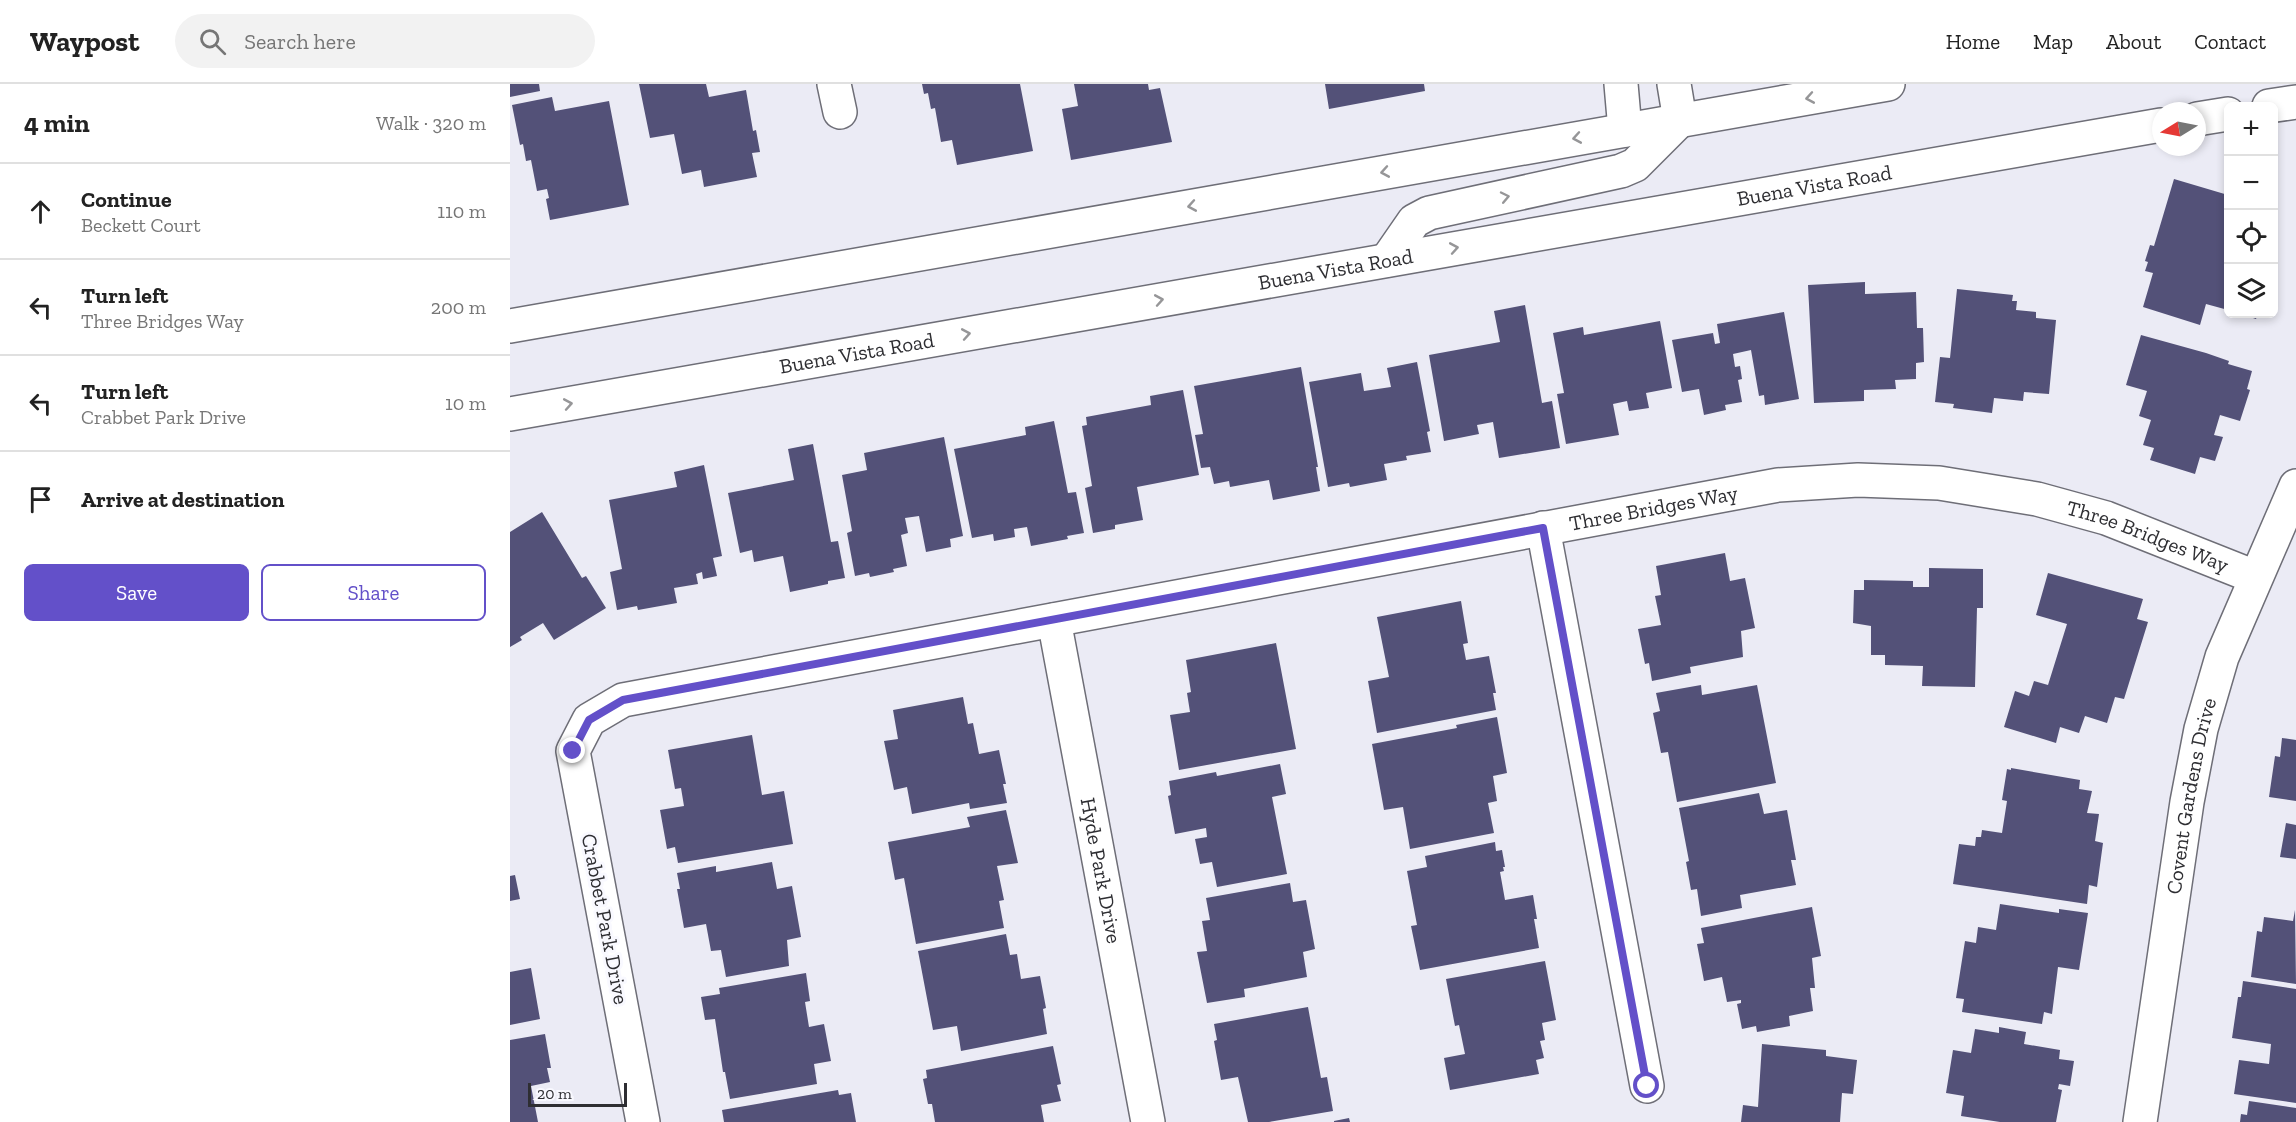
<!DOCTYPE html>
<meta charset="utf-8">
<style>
body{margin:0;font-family:"Zilla Slab",serif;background:#f2f2f2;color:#222}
.controls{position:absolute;right:18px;top:18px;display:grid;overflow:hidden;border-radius:9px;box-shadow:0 3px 9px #0003}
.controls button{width:54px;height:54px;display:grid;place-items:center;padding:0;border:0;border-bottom:2px solid #e0e0e0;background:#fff;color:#222;font:30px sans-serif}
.compass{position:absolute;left:1642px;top:18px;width:54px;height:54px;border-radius:50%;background:#fff;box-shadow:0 3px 9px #0003;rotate:260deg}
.scale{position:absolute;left:18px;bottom:15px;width:99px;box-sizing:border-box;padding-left:6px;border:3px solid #2e2e32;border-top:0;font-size:16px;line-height:21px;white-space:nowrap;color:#2e2e32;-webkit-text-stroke:4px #f9f9ff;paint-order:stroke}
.stop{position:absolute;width:18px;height:18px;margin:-14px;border:4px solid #6350c9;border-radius:50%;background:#fff}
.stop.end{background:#6350c9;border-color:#fff;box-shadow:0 2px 6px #0008}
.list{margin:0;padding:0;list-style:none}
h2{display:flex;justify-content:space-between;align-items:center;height:78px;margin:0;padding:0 24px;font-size:26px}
h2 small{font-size:20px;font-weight:400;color:#767676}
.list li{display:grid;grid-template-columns:39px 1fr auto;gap:18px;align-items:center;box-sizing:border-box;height:96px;padding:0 24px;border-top:2px solid #e0e0e0}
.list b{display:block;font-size:22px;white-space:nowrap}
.list p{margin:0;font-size:20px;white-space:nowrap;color:#767676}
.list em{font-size:20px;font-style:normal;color:#767676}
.actions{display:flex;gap:12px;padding:18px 24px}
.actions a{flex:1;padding:14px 0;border:2px solid #6350c9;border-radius:9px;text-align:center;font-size:21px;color:#6350c9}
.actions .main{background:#6350c9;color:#fff}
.icon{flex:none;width:33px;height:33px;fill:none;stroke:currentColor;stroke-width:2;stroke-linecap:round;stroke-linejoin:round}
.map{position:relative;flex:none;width:1786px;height:1038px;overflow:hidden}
header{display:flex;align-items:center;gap:36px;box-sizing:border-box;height:84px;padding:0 30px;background:#fff;border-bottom:2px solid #e0e0e0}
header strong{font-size:28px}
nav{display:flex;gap:33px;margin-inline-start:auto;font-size:21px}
.search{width:420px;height:54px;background:#f2f2f2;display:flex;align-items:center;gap:15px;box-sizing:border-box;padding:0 21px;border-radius:33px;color:#767676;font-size:22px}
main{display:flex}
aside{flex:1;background:#fff}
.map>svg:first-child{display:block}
.building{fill:#535178}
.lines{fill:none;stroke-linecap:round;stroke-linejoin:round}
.minor-casing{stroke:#6e6e77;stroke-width:36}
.major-casing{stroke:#6e6e77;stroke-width:36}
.minor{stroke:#fff;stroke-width:33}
.major{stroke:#fff;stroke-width:33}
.oneway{stroke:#969698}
.route{stroke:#6350c9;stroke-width:8}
.labels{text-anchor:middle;stroke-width:6;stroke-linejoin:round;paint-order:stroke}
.street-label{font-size:21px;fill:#2e2e32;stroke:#f9f9ff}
</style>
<header>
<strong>Waypost</strong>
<div class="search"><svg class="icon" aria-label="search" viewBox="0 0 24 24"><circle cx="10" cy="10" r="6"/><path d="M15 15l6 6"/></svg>Search here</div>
<nav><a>Home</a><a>Map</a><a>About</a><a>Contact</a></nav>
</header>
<main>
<aside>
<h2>4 min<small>Walk · 320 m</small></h2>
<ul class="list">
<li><svg class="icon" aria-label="ahead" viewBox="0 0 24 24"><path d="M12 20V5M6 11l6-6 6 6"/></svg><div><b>Continue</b><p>Beckett Court</p></div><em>110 m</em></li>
<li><svg class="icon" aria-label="left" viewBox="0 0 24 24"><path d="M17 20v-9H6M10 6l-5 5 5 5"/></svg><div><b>Turn left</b><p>Three Bridges Way</p></div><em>200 m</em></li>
<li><svg class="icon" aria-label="left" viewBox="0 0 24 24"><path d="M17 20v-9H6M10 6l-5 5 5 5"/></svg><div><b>Turn left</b><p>Crabbet Park Drive</p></div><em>10 m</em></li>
<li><svg class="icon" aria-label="arrive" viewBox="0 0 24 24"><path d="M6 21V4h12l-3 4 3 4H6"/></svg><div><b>Arrive at destination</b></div></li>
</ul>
<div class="actions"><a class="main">Save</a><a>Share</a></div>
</aside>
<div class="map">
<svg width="1786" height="1038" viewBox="0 0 1786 1038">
<rect width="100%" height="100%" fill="#ebebf5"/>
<path class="building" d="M 0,0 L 29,0 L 30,7 L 0,13 Z
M 129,0 L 196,0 L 199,13 L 236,6 L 243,47 L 246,46 L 250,68 L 242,69 L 247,93 L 194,103 L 191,86 L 172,90 L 164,50 L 140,54 Z
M 412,0 L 510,0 L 523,67 L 447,81 L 442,56 L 431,58 L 425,24 L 421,25 L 418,9 L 414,10 Z
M 564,0 L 638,0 L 639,6 L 650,4 L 662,58 L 561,76 L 552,25 L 568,22 Z
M 815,0 L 914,0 L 915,7 L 819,25 Z
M 42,13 L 45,27 L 99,17 L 119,121 L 40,136 L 36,115 L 39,114 L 37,105 L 27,107 L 21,76 L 16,77 L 13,60 L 10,61 L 2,21 Z
M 1664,95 L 1718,111 L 1718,226 L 1696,220 L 1690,241 L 1633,223 L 1643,189 L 1635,187 L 1638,178 L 1635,177 L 1640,161 L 1644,162 Z
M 1355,198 L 1355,210 L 1406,208 L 1407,244 L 1413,244 L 1414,278 L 1406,279 L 1406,295 L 1385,296 L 1386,305 L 1354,306 L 1354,317 L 1304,319 L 1298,201 Z
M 1447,205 L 1503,211 L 1502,217 L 1507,217 L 1506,226 L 1526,228 L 1526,234 L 1546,236 L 1539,310 L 1514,308 L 1513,317 L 1484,314 L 1482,329 L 1443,324 L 1444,320 L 1425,318 L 1430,273 L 1440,274 Z
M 1015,221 L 1032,319 L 1042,317 L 1050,364 L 989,374 L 983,338 L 967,341 L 969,350 L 934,357 L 919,271 L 990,258 L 984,227 Z
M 1274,228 L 1289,315 L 1255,321 L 1254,311 L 1249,312 L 1241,266 L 1223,270 L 1225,283 L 1230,282 L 1232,295 L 1228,296 L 1232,318 L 1215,321 L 1216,326 L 1194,331 L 1189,305 L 1172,308 L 1162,256 L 1203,249 L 1205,260 L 1210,259 L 1207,240 Z
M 1731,230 L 1748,230 L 1746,235 Z
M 1150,237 L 1162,304 L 1136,309 L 1139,324 L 1119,327 L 1117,317 L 1103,320 L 1109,351 L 1056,360 L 1047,310 L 1054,309 L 1043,249 L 1073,243 L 1074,251 Z
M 1631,251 L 1696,269 L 1719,277 L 1718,280 L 1742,287 L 1737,305 L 1740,306 L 1730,337 L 1710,331 L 1704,351 L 1713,353 L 1705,377 L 1690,373 L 1685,390 L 1640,376 L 1644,364 L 1633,361 L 1641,336 L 1629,332 L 1637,307 L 1616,301 Z
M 907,278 L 920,347 L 917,348 L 921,368 L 896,372 L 897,376 L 874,380 L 877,396 L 840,403 L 839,399 L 818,403 L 799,298 L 851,289 L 854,307 L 881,303 L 877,284 Z
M 791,283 L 808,383 L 806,383 L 810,407 L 763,416 L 759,396 L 720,403 L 719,397 L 704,400 L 700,383 L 691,384 L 685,351 L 693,350 L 684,302 Z
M 673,306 L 689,391 L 627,403 L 633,436 L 605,441 L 605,445 L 583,449 L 575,404 L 582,402 L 572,342 L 577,341 L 576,333 L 641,321 L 640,312 Z
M 544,337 L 558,409 L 566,408 L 574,449 L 557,452 L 558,455 L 521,462 L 517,443 L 504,445 L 505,453 L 484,457 L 483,450 L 462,454 L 444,365 L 516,351 L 515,343 Z
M 434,353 L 453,452 L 440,455 L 441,463 L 416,468 L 409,432 L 395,434 L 398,449 L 391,451 L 397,482 L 383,485 L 384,488 L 360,493 L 359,489 L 345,492 L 337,449 L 342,447 L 332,391 L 357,386 L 354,369 Z
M 303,360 L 321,458 L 328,457 L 335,494 L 318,497 L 318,500 L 280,508 L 273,472 L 244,478 L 242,466 L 230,469 L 218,409 L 284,396 L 278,365 Z
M 194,381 L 212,472 L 203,474 L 207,492 L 193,495 L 192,488 L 186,490 L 188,500 L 164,504 L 167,519 L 128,526 L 127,522 L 107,526 L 100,488 L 112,485 L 99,416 L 167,403 L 164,388 Z
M 32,428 L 72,494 L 76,492 L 96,524 L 44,556 L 33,539 L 10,553 L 12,556 L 0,563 L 0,448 Z
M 1215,469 L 1220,497 L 1235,494 L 1245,544 L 1231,547 L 1233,573 L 1180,583 L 1181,589 L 1142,597 L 1139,579 L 1135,580 L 1128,545 L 1151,541 L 1145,512 L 1151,511 L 1146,482 Z
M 1419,484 L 1473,485 L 1473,524 L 1467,524 L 1465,603 L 1412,602 L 1413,582 L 1375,581 L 1375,571 L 1361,571 L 1361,542 L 1343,539 L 1344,506 L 1354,506 L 1354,496 L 1403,497 L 1403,503 L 1419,503 Z
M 1538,489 L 1633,515 L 1627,535 L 1638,538 L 1614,615 L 1605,613 L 1597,639 L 1575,632 L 1569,649 L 1550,643 L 1546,659 L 1494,643 L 1505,607 L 1519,612 L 1524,597 L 1538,601 L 1557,540 L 1526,531 Z
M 951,517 L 958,559 L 953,560 L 956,576 L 979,572 L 986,609 L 983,609 L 986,626 L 867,649 L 858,597 L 879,593 L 867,533 Z
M 766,559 L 786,665 L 669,686 L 660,631 L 680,628 L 677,609 L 681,608 L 676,576 Z
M 1191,601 L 1192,611 L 1247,601 L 1266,699 L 1167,718 L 1158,668 L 1151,669 L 1143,629 L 1150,627 L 1146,609 Z
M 453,613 L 458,640 L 463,639 L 469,670 L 489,666 L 496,700 L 493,700 L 497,719 L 460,725 L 459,719 L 402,730 L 397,703 L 384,706 L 374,657 L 388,655 L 383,626 Z
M 987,633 L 997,689 L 983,692 L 987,717 L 978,719 L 984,749 L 900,765 L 893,723 L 874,726 L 862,660 L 947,644 L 946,641 Z
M 242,651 L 252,711 L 274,707 L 283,760 L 168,779 L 165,763 L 157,765 L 150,726 L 174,722 L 171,704 L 165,705 L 158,666 Z
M 1772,654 L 1786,656 L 1786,717 L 1759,713 L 1765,672 L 1770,673 Z
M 770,680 L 776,710 L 762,713 L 777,790 L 707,803 L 702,778 L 690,780 L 685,755 L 697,753 L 696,744 L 665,750 L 658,712 L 661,711 L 659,697 L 706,688 L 707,692 Z
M 1501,684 L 1570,696 L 1569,705 L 1582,707 L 1577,729 L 1589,730 L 1585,757 L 1593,759 L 1587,803 L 1579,801 L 1577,820 L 1443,800 L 1449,760 L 1465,762 L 1466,753 L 1471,753 L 1472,746 L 1492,749 L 1497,717 L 1492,716 L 1497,685 L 1501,686 Z
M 1249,709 L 1254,730 L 1277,726 L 1286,776 L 1281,776 L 1286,801 L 1230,811 L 1232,824 L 1191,832 L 1187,805 L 1181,806 L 1176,778 L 1179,777 L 1169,724 Z
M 496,726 L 508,779 L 487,782 L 494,816 L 489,817 L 494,844 L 406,860 L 394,794 L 385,796 L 378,758 L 460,743 L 457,733 Z
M 1776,739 L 1786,741 L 1786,775 L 1770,773 Z
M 985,758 L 986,767 L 992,766 L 995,783 L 993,783 L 994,787 L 990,788 L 995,816 L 1023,811 L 1027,835 L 1024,835 L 1029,864 L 910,886 L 901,842 L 907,841 L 897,787 L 917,783 L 915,772 Z
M 262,778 L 267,805 L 282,802 L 291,853 L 277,856 L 279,882 L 216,893 L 211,866 L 201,867 L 196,840 L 174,844 L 167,805 L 170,805 L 167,789 L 206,782 L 206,788 Z
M 5,791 L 10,815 L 0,817 L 0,792 Z
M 780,799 L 783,818 L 796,816 L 805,865 L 793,868 L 797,893 L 734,905 L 735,913 L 697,919 L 687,868 L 697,867 L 692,837 L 700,836 L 696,814 Z
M 1490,820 L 1549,829 L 1549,825 L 1578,829 L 1569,886 L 1548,883 L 1542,930 L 1534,928 L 1532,940 L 1452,928 L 1454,915 L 1446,914 L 1455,857 L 1466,859 L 1468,843 L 1486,846 Z
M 1302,823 L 1311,872 L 1302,874 L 1305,904 L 1300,904 L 1303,927 L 1279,932 L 1280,942 L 1247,948 L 1246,942 L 1232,945 L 1227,920 L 1231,919 L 1231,916 L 1217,918 L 1212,893 L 1194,897 L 1187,860 L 1194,859 L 1191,844 Z
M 1785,826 L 1786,900 L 1741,893 L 1747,847 L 1752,848 L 1754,833 L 1783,837 Z
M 496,850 L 500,871 L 507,870 L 511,895 L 530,892 L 536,924 L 533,925 L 537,950 L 451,967 L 447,942 L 423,946 L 408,867 Z
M 1035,877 L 1046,936 L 1032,939 L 1035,956 L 1030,957 L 1034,974 L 1026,976 L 1029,990 L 940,1006 L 934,974 L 955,970 L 949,941 L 945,942 L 936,895 Z
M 21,884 L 30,935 L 0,941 L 0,888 Z
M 296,889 L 300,917 L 295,918 L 299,943 L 314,940 L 321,977 L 304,980 L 307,1000 L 220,1015 L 215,988 L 213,988 L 205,935 L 195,936 L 191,913 L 210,910 L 209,904 Z
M 1733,897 L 1786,905 L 1786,1019 L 1724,1010 L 1729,976 L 1759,980 L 1761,960 L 1722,954 L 1728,913 L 1731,913 Z
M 798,923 L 811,994 L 817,993 L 823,1027 L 759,1038 L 738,1038 L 728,993 L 711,996 L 704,957 L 707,956 L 704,940 Z
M 1489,943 L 1516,948 L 1514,960 L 1550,966 L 1549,975 L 1564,977 L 1560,1002 L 1549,1000 L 1548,1005 L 1552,1006 L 1546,1038 L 1490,1038 L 1451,1032 L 1454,1012 L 1436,1009 L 1443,966 L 1461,969 L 1465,945 L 1489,949 Z
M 35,950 L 41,984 L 37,984 L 40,998 L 21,1002 L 28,1038 L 0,1038 L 0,956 Z
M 1252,960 L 1316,966 L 1316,972 L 1347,976 L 1343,1010 L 1332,1009 L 1330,1038 L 1231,1038 L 1233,1021 L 1248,1023 Z
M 543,962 L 551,1000 L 547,1001 L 551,1017 L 531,1021 L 534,1038 L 425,1038 L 422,1020 L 418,1020 L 413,995 L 417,994 L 416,986 Z
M 328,1006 L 329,1011 L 341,1009 L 346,1038 L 214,1038 L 212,1026 Z
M 1739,1017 L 1786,1024 L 1786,1038 L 1730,1038 L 1731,1030 L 1737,1031 Z
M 839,1034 L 840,1038 L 824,1038 L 824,1037 Z"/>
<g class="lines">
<g class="minor-casing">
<g id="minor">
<path d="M 324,0 L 330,28"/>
<path d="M 1111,0 L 1115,46"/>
<path d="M 1164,0 L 1170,36"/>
<path d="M 1033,444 L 1137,1002"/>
<path id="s1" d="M 544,536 L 638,1038"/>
<path id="s2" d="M 133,1038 L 63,667 L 79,636 L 113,616 L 1268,401 L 1348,396 L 1429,399 L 1527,415 L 1596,434 L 1745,493"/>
<path id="s3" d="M 1630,1038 L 1677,718 L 1691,645 L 1712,573 L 1786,402"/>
</g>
</g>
<g class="major-casing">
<g id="major">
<path d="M 1759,22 L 1786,18"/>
<path d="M 1687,35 L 1718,30"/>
<path d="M 877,176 L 904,137 L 919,129 L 1111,87 L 1125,81 L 1170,36"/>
<path d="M 0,242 L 1378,0"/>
<path id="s4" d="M 0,330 L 1651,41"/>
</g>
</g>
<use href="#minor" class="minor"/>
<use href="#major" class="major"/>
</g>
<defs><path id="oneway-chevron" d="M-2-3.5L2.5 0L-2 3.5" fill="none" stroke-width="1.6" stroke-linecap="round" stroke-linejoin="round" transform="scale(1.5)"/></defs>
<g class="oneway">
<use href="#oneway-chevron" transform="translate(1300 14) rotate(170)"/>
<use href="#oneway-chevron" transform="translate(1067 54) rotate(170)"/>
<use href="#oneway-chevron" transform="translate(875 88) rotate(170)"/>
<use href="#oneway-chevron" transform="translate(995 113) rotate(-12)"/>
<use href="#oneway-chevron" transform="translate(682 122) rotate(170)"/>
<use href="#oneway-chevron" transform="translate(944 164) rotate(-10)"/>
<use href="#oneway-chevron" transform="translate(649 216) rotate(-10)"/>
<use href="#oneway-chevron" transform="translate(456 250) rotate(-10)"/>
<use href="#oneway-chevron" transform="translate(58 320) rotate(-10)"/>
</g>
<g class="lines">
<path class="route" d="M 63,667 L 79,636 L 113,616 L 1033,444 L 1137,1002"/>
</g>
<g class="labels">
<g class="street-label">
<text dy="7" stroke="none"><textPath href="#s4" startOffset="1324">Buena Vista Road</textPath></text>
<text dy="7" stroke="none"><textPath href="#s4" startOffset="838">Buena Vista Road</textPath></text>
<text dy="7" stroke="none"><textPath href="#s4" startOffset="352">Buena Vista Road</textPath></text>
<text dy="7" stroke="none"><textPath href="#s2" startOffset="1500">Three Bridges Way</textPath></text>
<text dy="7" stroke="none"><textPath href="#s2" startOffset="2004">Three Bridges Way</textPath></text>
<text dy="7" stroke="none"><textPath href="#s3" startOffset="330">Covent Gardens Drive</textPath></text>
<text dy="7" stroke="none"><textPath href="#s1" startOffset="255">Hyde Park Drive</textPath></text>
<text transform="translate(95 835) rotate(79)" y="7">Crabbet Park Drive</text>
</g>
</g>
</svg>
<div class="controls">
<button>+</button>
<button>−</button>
<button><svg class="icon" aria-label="locate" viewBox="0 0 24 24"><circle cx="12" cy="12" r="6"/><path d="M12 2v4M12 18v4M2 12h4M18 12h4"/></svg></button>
<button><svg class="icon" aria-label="layers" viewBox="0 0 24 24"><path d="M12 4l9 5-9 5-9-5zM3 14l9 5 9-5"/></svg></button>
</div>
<svg class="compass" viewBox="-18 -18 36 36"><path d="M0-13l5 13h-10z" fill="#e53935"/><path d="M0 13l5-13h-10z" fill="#767676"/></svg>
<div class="scale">20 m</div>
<div class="stop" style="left:1137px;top:1002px"></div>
<div class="stop end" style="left:63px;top:667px"></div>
</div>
</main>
